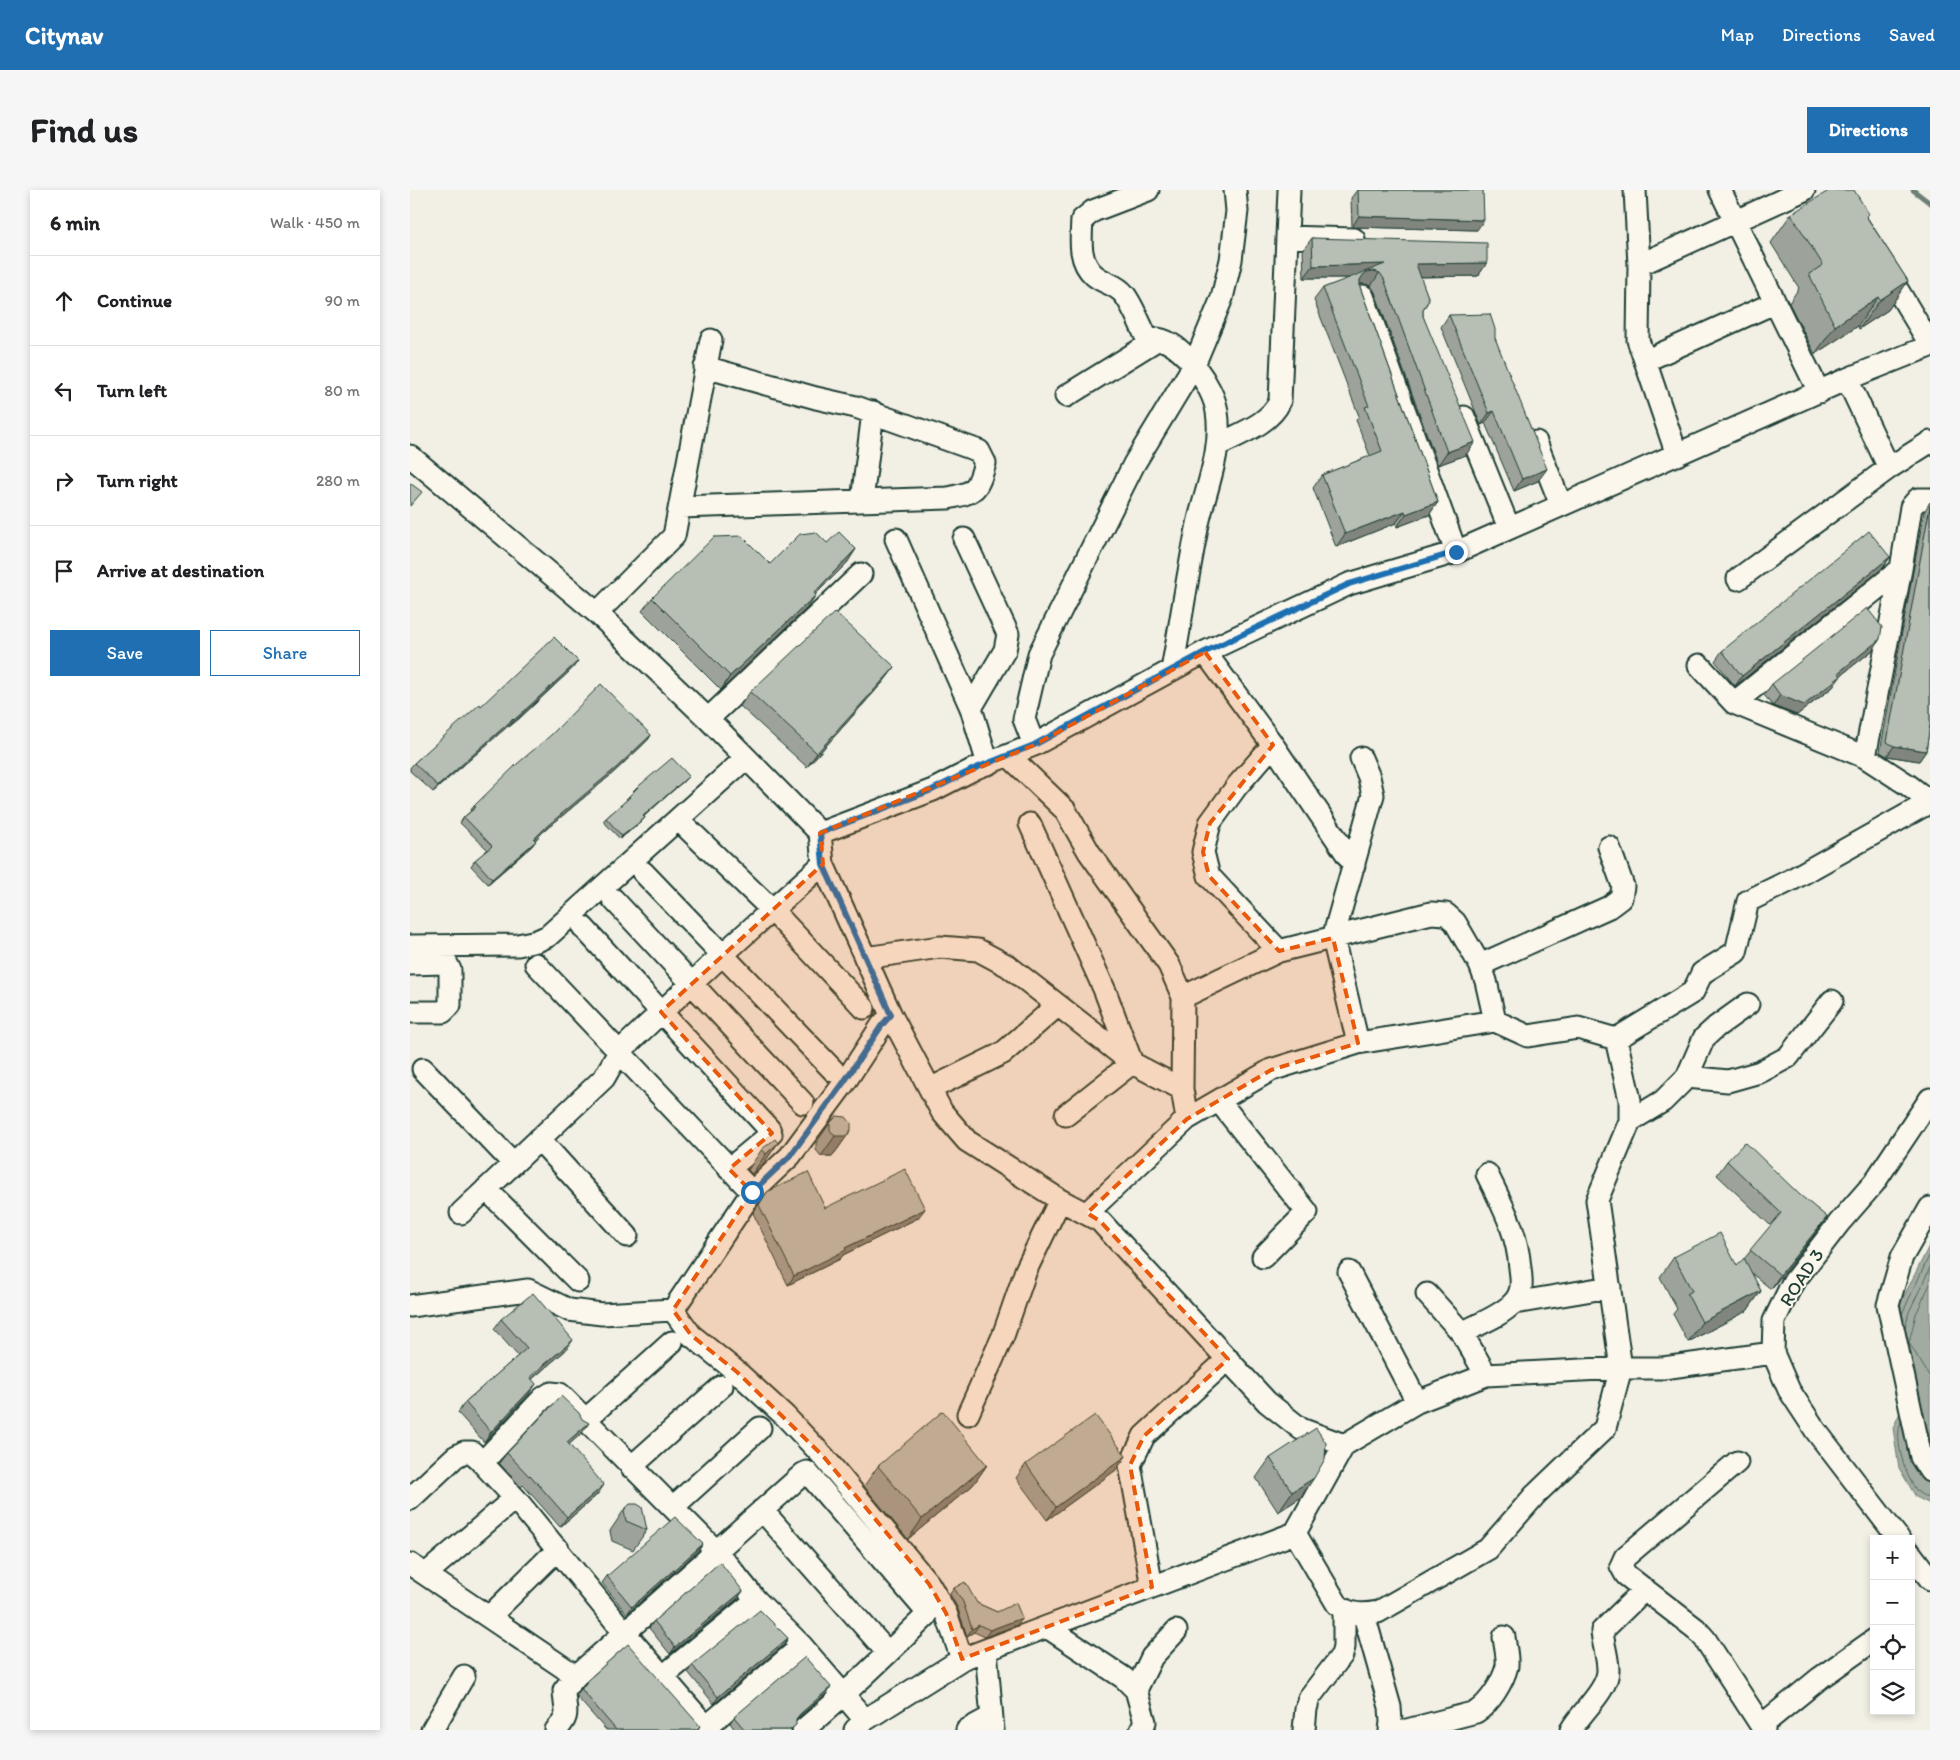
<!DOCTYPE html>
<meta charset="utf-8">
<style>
body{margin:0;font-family:Itim,sans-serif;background:#f6f6f6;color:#202124}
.controls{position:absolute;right:15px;bottom:15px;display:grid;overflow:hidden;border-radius:0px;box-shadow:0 2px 8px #0003}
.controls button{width:45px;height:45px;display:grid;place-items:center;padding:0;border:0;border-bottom:1px solid #e0e0e0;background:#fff;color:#202124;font:25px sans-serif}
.stop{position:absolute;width:15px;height:15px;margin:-11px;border:4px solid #1f6fb2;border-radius:50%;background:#fff}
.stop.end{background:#1f6fb2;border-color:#fff;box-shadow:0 1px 5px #0008}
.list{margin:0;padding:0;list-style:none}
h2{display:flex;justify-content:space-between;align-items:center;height:65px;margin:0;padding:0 20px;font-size:21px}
h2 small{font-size:16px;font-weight:400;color:#757577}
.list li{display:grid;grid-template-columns:32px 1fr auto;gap:15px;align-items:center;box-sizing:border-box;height:90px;padding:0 20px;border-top:1px solid #e0e0e0}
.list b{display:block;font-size:19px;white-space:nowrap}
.list em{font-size:16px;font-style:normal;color:#757577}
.actions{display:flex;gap:10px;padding:15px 20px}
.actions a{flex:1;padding:11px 0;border:1px solid #1f6fb2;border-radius:0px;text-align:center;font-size:18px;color:#1f6fb2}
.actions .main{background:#1f6fb2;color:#fff}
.icon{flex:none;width:28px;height:28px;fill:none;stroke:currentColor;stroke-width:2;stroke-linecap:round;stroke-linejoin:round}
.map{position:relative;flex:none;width:1520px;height:1540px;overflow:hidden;border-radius:0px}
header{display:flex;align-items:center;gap:30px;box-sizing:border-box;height:70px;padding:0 25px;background:#1f6fb2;color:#fff}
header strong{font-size:24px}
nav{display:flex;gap:28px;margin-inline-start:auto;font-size:18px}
.intro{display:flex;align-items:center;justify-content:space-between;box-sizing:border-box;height:120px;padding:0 30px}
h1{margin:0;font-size:35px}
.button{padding:12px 22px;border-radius:0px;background:#1f6fb2;color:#fff;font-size:18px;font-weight:700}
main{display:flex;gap:30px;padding:0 30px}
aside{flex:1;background:#fff;border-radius:0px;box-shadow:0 2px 8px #0003}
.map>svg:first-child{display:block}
.water{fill:#a2aba1;stroke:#6e7f75}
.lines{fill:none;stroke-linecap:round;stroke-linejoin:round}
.shore{stroke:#536960;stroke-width:1}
.stream{stroke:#6e7f75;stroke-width:5}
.minor-casing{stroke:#1f3d34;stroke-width:25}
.minor{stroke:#fbf7ec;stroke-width:21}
.wall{fill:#9da39a;stroke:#1f3d34}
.shaded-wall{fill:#80857d;stroke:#1f3d34}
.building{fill:#b7beb3;stroke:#1f3d34}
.route{stroke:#1f6fb2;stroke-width:6}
.marked{fill:#e8590c;fill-opacity:0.2;stroke:#e8590c;stroke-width:4;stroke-dasharray:10 6;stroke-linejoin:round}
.labels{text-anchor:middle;stroke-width:4;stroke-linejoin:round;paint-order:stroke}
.street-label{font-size:19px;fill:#1f3d34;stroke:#fbf7ec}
</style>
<header>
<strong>Citynav</strong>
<nav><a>Map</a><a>Directions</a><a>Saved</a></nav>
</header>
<div class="intro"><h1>Find us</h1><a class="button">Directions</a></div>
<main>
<aside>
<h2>6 min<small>Walk · 450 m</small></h2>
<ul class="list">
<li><svg class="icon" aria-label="ahead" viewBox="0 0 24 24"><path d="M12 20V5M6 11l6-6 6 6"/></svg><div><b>Continue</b></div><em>90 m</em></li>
<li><svg class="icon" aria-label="left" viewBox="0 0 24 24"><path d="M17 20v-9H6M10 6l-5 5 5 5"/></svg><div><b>Turn left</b></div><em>80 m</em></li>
<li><svg class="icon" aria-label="right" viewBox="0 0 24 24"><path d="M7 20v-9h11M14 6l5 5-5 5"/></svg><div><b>Turn right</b></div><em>280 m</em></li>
<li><svg class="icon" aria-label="arrive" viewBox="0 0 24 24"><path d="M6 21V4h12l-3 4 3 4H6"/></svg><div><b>Arrive at destination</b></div></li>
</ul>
<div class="actions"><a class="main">Save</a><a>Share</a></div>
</aside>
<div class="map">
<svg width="1520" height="1540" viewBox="0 0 1520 1540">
<rect width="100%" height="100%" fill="#f2f0e5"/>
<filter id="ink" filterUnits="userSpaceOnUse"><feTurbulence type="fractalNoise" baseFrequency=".02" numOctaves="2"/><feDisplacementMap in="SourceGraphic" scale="10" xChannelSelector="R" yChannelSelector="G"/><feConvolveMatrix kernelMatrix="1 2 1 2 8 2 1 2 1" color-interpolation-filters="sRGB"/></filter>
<g filter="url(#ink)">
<path class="water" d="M 1520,1054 L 1520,1314 L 1506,1307 L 1489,1278 L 1483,1238 L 1493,1216 L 1488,1118 Z"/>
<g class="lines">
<path class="shore" d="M 1520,1094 L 1506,1124 L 1499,1153 L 1520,1187
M 1492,1124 L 1520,1064
M 1495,1138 L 1499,1122 L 1520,1078
M 1491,1232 C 1483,1249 1496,1290 1509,1303 C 1512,1305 1517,1307 1520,1308"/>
<path class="stream" d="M 1503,0 L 1520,13"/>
<g class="minor-casing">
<path id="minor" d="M 738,0 L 683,21 L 672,30 C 671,49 668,71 684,85 C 693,93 706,94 714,104 C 723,115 732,139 739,153
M 1225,0 L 1229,75 L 1228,150 L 1267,265
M 1310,0 L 1409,202
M 877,47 L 944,49
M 1229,75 L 1394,0
M 1475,79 L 1520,154
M 953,106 L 1046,362
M 1235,171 L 1364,113
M 656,206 L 748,149 C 773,153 804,197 807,222 C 813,259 796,298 788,334 C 778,382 771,431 762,480
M 1054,227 L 1099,338
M 1126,252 L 1151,315
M 808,255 C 829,244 860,234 870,211 L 879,0
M 0,266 L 187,423 L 298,529 L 410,643 L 523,600 L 566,578 L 624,555 L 795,462 L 939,394 L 1046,362 L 1437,189 L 1520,156
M 1479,278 L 1520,252
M 452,311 L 463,222
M 270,317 L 538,308 C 566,302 567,301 575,273 L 569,261 L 446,217 L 406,208 L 295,177
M 486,349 L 561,518 L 578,574
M 554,349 L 598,444 L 595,460 L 561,518
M 1491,379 L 1501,317 L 1508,309 L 1520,309
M 1328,389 L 1479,278 L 1437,189
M 187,423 L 264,346 L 301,150
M 795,462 L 863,555 L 944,675
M 1324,513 L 1491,379 L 1455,567
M 298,529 L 451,384
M 624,555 L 614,529 L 629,464 L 724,274 L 784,175 L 812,108 L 821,70 L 827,21 L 825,0
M 863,555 L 827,596 L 800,633 L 793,662 L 799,686 L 869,761
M 599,566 L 655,620 L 679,662 L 759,775 L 773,807 L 772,899 L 777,929
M 620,634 L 695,801 L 722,873 L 656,925
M 277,638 L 362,720 L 454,818
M 410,643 L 413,674 L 481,825 L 532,922 L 557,951 L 650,1010 L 690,1031 L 857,1212 L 891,1239 L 934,1255
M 233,682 L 424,881
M 203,709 L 393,913
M 173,737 L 359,939 L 361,944 L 319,979
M 0,756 L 108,755 L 127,751 L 138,746 L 336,568
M 455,768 L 530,757 L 568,760 L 598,776 L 722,873 L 772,899
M 0,774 L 33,773 L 37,774 L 40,780 L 40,815 L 33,822 L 0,822
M 126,774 L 342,1002
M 1070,775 L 1199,717 L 1211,708 L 1213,696 L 1199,657
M 773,807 L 869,761 L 1021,723 L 1036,724 L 1045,732 L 1070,775 L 1076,791 L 1085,831
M 481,825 L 472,835 L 435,892 L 380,966 L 342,1002 L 263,1120 L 281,1145 L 327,1182 L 375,1226 L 413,1266 L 519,1394 L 536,1423 L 552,1469
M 948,853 L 923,748 L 963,605 L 959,587 L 951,568
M 13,879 L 103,973
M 1277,887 L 1318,891 L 1350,882 L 1378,867 L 1422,811
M 520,899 L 593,863 L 648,815
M 809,911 L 897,1022 L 853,1067
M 1220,931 L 1253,911 L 1277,887 L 1294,848 L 1306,837 L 1338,814
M 129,949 L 217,1046
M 76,999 L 168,1091
M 1520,1018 L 1492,1067 L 1478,1115 L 1511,1267 L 1520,1281
M 51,1023 L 194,888 L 209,862 L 312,765 L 413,674
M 677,1023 L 777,929 L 861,880 L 948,853 L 1085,831 L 1118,846 L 1168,838 L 1206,849
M 939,1082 L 1007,1212
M 1017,1104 L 1052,1143 C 1068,1134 1089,1127 1102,1114 C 1113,1104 1112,1092 1110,1078 C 1107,1041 1093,1017 1077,984
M 1104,1113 L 1200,1097
M 0,1116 L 118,1100 L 159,1120 L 192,1124 L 263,1120
M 1052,1143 L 1076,1185
M 558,1224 L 593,1146 L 616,1080 L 650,1010
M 174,1231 L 262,1152
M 1327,1272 L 1215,1367 L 1211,1376 L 1216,1385 L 1286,1439 L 1295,1449 L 1354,1540
M 72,1273 L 133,1208 L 141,1203 L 150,1204 L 307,1362 L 346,1410 L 392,1456 L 455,1530
M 221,1277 L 312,1196
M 0,1309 L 45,1267 L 54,1262 L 62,1262 L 105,1308 L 215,1443 L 299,1540
M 263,1317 L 350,1238
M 352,1320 L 478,1463
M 885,1343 L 927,1414 C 938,1425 952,1425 968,1422 L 1078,1359 L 1125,1305 L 1195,1238 L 1211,1178 L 1187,1010 L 1220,931 L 1220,910 L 1206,849 L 1283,802 L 1292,783 L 1326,762 L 1338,711 L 1381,690 L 1520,612 L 1498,595 L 1455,567 L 1324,513 L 1289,475
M 1489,1349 L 1406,1241 L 1379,1200 L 1363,1163 L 1364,1131 L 1382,1094 L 1429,1033 L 1464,993 L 1520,909
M 1501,1364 L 1520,1389
M 0,1374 L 166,1486
M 16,1384 L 105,1308
M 742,1397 L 720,1275 L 734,1246 L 818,1169
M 954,1425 L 980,1517 L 981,1532 L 980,1540
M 79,1427 L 148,1359
M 637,1437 L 714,1488 L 726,1500 L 735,1532 L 731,1540
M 576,1460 L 583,1540
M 252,1487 L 346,1410
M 726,1500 L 742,1467 L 766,1441
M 1351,1536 L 1410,1488 L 1464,1450
M 296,1537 L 392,1456
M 22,1540 L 54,1486
M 146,1540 C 162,1524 154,1520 154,1500 L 166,1486 L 393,1284 L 397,1282 L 517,1422 L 516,1426 C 476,1465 436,1504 393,1540
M 445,1540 L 455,1530 L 552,1469 L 885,1343 L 934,1255 L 1007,1212 L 1076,1185 L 1211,1178 L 1253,1178 L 1363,1163
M 557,1540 L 581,1527
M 894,1540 L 896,1519 L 899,1508 L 932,1465 L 934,1457 L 934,1421
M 997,1540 L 1066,1522 C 1080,1513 1093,1492 1097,1476 C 1098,1467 1095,1456 1094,1447
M 1161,1540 C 1171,1522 1198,1500 1198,1480 C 1198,1467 1193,1454 1192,1441 L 1235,1399"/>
</g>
<use href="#minor" class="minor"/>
</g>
<path class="wall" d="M 947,0 L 1073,0 L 1067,40 L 942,37 L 941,8 Z
M 1381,24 L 1457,27 L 1498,91 L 1478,120 L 1449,139 L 1448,136 L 1405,164 L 1379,113 L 1389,98 L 1361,53 Z
M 902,48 L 1077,73 L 1068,86 L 1010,87 L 1019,110 L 1013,120 L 1013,126 L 1056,265 L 1028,275 L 965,102 L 961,96 L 955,94 L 950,94 L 950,97 L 1028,312 L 1019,325 L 987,337 L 986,333 L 926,357 L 903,298 L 912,285 L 960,266 L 946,230 L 949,226 L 904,110 L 913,98 L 940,88 L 894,88 L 893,60 Z
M 1039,125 L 1085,148 L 1128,291 L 1104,301 L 1075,233 L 1071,235 L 1031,137 Z
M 1520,312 L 1520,535 L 1516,561 L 1509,571 L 1477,566 L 1470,562 L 1514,322 Z
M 417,353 L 446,359 L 437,373 L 406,404 L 397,418 L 311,500 L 232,421 L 242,408 L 360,374 Z
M 1480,367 L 1473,378 L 1325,496 L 1305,471 L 1312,461 Z
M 1463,460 L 1430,486 L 1423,497 L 1387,525 L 1363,516 L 1354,505 L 1362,494 Z
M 163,478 L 109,529 L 99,537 L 98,536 L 23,602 L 0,581 L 0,578 L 4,573 L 71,516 Z
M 475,490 L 397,577 L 330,516 L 340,502 Z
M 241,545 L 238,550 L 202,584 L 133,642 L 125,650 L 122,656 L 78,694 L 61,676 L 65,670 L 78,660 L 50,633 L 54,627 L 61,621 L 60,621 L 64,616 Z
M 279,586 L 276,589 L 234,626 L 235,628 L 232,631 L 210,649 L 193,631 L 196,628 L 217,610 L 216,609 L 219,606 Z
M 420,933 L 441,940 L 427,960 L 422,966 L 411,966 L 406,960 L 406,953 Z
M 368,953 L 354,973 L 342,984 L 338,980 L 352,959 Z
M 1317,971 L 1408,1040 L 1361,1099 L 1341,1083 L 1351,1101 L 1337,1121 L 1278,1152 L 1263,1124 L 1267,1119 L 1250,1087 L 1264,1067 L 1327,1076 L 1334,1069 L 1361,1036 L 1307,985 Z
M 357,1002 L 415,1018 L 508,1028 L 433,1065 L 430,1069 L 378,1095 L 343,1023 Z
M 91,1129 L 156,1160 L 122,1189 L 119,1204 L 74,1252 L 48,1223 L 55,1212 L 108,1166 L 84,1139 Z
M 172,1243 L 159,1254 L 187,1305 L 150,1337 L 113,1295 L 111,1297 L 89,1273 L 97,1263 Z
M 716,1266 L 706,1280 L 637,1330 L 606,1288 L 616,1274 Z
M 860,1268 L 890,1308 L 868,1322 L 846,1288 Z
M 577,1275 L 563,1295 L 498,1349 L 454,1296 L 468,1276 Z
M 214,1320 L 237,1340 L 223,1360 L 202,1351 L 200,1341 Z
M 293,1354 L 288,1361 L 217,1424 L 192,1393 L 197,1386 Z
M 544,1398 L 567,1413 L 587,1422 L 612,1428 L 607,1435 L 575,1447 L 564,1442 L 557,1446 L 548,1419 L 540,1404 Z
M 333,1401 L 328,1408 L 260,1464 L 239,1438 L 244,1431 Z
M 378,1448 L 374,1455 L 304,1514 L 278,1482 L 282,1475 Z
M 172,1498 L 290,1536 L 288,1539 L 289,1540 L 196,1540 L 167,1507 L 167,1504 Z
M 416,1504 L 386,1529 L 382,1540 L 325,1540 L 320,1533 L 324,1527 Z"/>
<path class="shaded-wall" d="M 949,26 L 1074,30 L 1067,40 L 942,37 Z
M 1077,73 L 1068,86 L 997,87 L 1006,74 Z
M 975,74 L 961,96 L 955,94 L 948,94 L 951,88 L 894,88 L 903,76 Z
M 1498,91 L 1478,120 L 1449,139 L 1470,110 Z
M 1468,107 L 1448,136 L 1405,164 L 1425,136 Z
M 1084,221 L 1075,233 L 1071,235 L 1079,223 Z
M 1065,252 L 1056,265 L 1028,275 L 1037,262 Z
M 1137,279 L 1128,291 L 1104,301 L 1112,289 Z
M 1028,312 L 1019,325 L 987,337 L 996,324 Z
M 995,321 L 986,333 L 926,357 L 935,344 Z
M 446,359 L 437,373 L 394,416 L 404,403 Z
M 1480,367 L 1473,378 L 1325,496 L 1332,486 Z
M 406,405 L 397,418 L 311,500 L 320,486 Z
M 1470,449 L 1463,460 L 1421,493 L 1428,483 Z
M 168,471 L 163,478 L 99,537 L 104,530 Z
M 485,477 L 475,490 L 397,577 L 407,563 Z
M 1431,486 L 1423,497 L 1387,525 L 1363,516 L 1370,505 Z
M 103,529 L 98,536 L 23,602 L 28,596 Z
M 241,545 L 238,550 L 202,584 L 133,642 L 121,655 L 124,649 L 136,637 Z
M 1484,556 L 1516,561 L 1509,571 L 1477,566 Z
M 279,586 L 276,589 L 231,629 L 233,626 Z
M 235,628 L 232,631 L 210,649 L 212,646 Z
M 126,651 L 122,656 L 78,694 L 82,689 Z
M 441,940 L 427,960 L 422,966 L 411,966 L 425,946 Z
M 368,953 L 354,973 L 342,984 L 356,964 Z
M 515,1019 L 508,1028 L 433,1065 L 430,1069 L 378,1095 L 384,1086 L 435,1058 Z
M 1417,1027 L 1408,1040 L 1361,1099 L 1370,1085 Z
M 1351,1101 L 1337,1121 L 1278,1152 L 1292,1132 Z
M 163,1150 L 156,1160 L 113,1197 L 120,1187 Z
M 126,1194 L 119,1204 L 74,1252 L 81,1242 Z
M 179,1233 L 172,1243 L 150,1263 L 157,1252 Z
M 716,1266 L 706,1280 L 637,1330 L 646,1317 Z
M 577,1275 L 563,1295 L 498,1349 L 512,1329 Z
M 904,1288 L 890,1308 L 868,1322 L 882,1302 Z
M 194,1295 L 187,1305 L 150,1337 L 157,1327 Z
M 293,1354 L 288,1361 L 217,1424 L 222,1417 Z
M 333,1401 L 328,1408 L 260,1464 L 265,1457 Z
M 612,1428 L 607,1435 L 575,1447 L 580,1440 Z
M 569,1435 L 564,1442 L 557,1446 L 562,1439 Z
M 378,1448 L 374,1455 L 304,1514 L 308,1507 Z
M 421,1497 L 416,1504 L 385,1530 L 390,1524 Z"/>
<path class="building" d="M 948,0 L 1073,0 L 1074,30 L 949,26 Z
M 1420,0 L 1444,0 L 1459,24 L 1456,26 L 1498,91 L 1470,110 L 1468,107 L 1425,136 L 1399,84 L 1413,75 L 1381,24 Z
M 902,48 L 1077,53 L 1077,73 L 1006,74 L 1019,110 L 1013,119 L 1013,126 L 1065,252 L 1037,262 L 974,89 L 970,83 L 964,81 L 957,82 L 953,85 L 950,90 L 950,97 L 1028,312 L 996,324 L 995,321 L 935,344 L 912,285 L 972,261 L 955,217 L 959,216 L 913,98 L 975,74 L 903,76 Z
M 1080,124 L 1085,139 L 1085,148 L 1137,279 L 1112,289 L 1084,221 L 1079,223 L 1039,125 Z
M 0,293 L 12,302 L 0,316 Z
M 1520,316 L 1520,535 L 1516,561 L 1484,556 L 1477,552 Z
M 1459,341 L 1480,367 L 1332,486 L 1312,461 Z
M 406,342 L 417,353 L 429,342 L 446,359 L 404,403 L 406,405 L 320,486 L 242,408 L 304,347 L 332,346 L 360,374 L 390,344 Z
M 1457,418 L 1472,437 L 1470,449 L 1428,483 L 1431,486 L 1394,515 L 1370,505 L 1362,494 Z
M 425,422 L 485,477 L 407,563 L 340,502 Z
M 144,447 L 168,471 L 113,522 L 104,530 L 103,529 L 28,596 L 4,573 L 70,514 L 71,516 Z
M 191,494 L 241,545 L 206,578 L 136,637 L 124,649 L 126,651 L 82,689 L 65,670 L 82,656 L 54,627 L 66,617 L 64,616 L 107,574 L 141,545 Z
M 262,568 L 279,586 L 233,626 L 235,628 L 212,646 L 196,628 L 220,607 L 219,606 L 230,595 Z
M 427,926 L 436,927 L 441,933 L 441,940 L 436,946 L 425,946 L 420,940 L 420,933 Z
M 365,949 L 368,953 L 356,964 L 352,959 Z
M 1335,952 L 1390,1005 L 1417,1027 L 1370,1085 L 1340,1060 L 1371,1023 L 1317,971 Z
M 495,979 L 515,1019 L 435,1058 L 436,1060 L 384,1086 L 349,1015 L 357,1002 L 398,982 L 415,1018 Z
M 1310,1043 L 1327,1076 L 1334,1068 L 1351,1101 L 1292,1132 L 1277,1104 L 1282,1101 L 1264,1067 Z
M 123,1103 L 163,1150 L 120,1187 L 126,1194 L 81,1242 L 55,1212 L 117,1158 L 91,1129 Z
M 151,1206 L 169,1223 L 172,1229 L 179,1233 L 157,1252 L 194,1295 L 157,1327 L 120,1285 L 119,1286 L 97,1263 Z
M 533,1221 L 577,1275 L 512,1329 L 468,1276 Z
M 685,1225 L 716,1266 L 646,1317 L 616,1274 Z
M 906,1238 L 916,1253 L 915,1269 L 904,1288 L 882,1302 L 860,1268 Z
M 220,1314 L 227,1314 L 232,1317 L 237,1340 L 216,1331 L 214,1320 Z
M 265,1327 L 293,1354 L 222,1417 L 197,1386 Z
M 310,1372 L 333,1401 L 265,1457 L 244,1431 Z
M 555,1392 L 567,1413 L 587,1422 L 606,1413 L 612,1428 L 580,1440 L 569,1435 L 562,1439 L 553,1412 L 544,1398 Z
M 350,1420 L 378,1448 L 308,1507 L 282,1475 Z
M 218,1454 L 290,1536 L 288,1538 L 289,1540 L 206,1540 L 172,1500 L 172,1498 L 180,1488 Z
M 395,1467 L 421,1497 L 390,1524 L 386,1529 L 386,1535 L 380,1540 L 335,1540 L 324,1527 Z"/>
</g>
<g class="lines" filter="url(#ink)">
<path class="route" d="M 342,1002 L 380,966 L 434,892 L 472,835 L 481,825 L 413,674 L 410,643 L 522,600 L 566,578 L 624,555 L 795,462 L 939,394 L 1046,362"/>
</g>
<path class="marked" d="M 795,462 L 863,555 L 800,633 L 793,662 L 799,686 L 869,761 L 923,748 L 948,853 L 861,880 L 777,929 L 677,1023 L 690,1031 L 818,1169 L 734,1246 L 720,1275 L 742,1397 L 552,1469 L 536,1423 L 519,1394 L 413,1266 L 327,1182 L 281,1145 L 263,1120 L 342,1002 L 319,979 L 362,943 L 251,822 L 413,674 L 410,643 L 624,555 Z"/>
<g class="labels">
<g class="street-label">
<text transform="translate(1391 1087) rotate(-57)" y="7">ROAD 3</text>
</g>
</g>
</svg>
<div class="controls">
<button>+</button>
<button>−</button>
<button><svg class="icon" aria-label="locate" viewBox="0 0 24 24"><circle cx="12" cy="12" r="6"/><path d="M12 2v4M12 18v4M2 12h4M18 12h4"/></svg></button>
<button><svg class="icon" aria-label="layers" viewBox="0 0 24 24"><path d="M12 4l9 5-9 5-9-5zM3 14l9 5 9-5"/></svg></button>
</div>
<div class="stop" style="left:342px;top:1002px"></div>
<div class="stop end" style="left:1046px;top:362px"></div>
</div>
</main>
